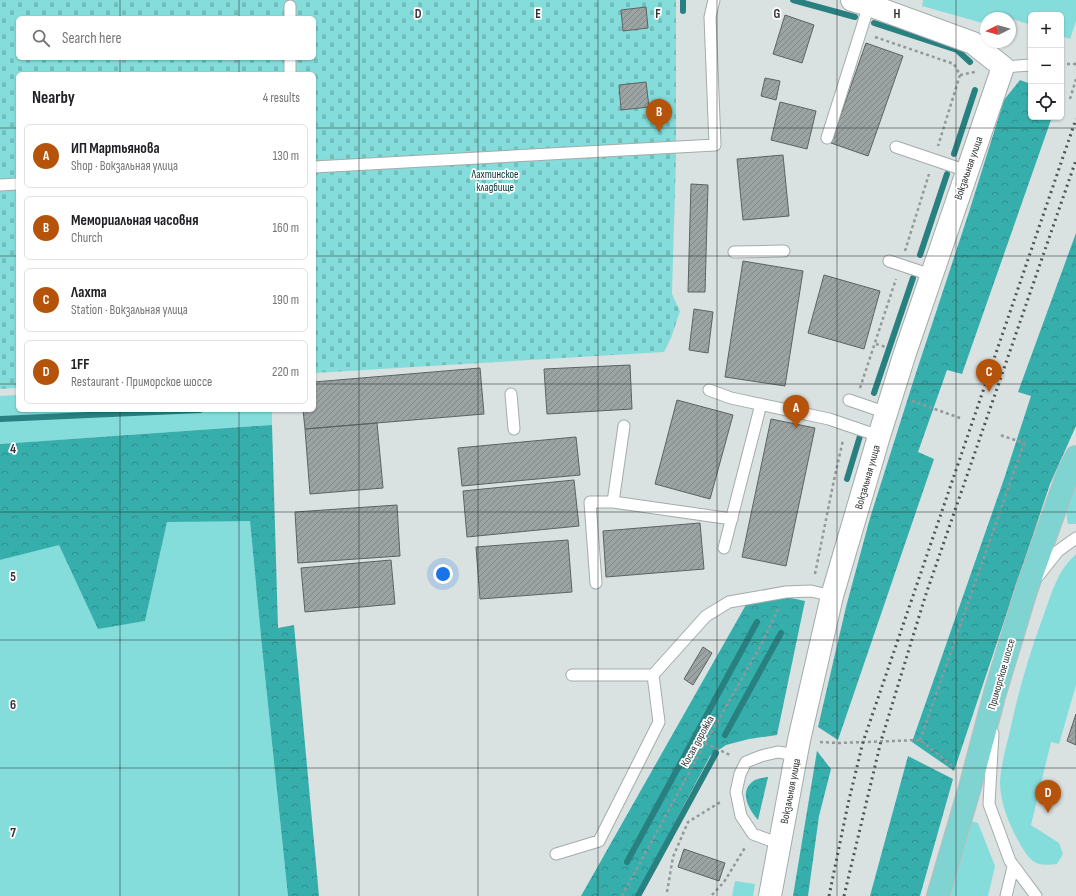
<!DOCTYPE html>
<meta charset="utf-8">
<style>
body{margin:0;font-family:"Sofia Sans Condensed",sans-serif;background:#f6f6f6;color:#202124}
.controls{position:absolute;right:12px;top:12px;display:grid;overflow:hidden;border-radius:6px;box-shadow:0 1px 3px #0004}
.controls button{width:36px;height:36px;display:grid;place-items:center;padding:0;border:0;border-bottom:1px solid #e0e0e0;background:#fff;color:#202124;font:20px sans-serif}
.compass{position:absolute;left:980px;top:12px;width:36px;height:36px;border-radius:50%;background:#fff;box-shadow:0 1px 3px #0004;rotate:264deg}
.you{position:absolute;left:443px;top:574px;width:14px;height:14px;margin:-10px;border:3px solid #fff;border-radius:50%;background:#1a73e8;box-shadow:0 0 0 6px #1a73e833}
.badge{display:grid;place-items:center;width:26px;height:26px;border-radius:50%;background:#b45309;color:#fff;font-size:13px;font-weight:700}
.pin{position:absolute;translate:-50% -33px;filter:drop-shadow(0 1px 2px #0008)}
.pin::after{content:'';position:absolute;top:21px;width:14px;height:12px;background:inherit;clip-path:polygon(0 0,100% 0,50% 100%)}
.list{margin:0;padding:0;list-style:none}
h2{display:flex;justify-content:space-between;align-items:center;height:52px;margin:0;padding:0 16px;font-size:17px}
h2 small{font-size:13px;font-weight:400;color:#757577}
.list li{display:grid;grid-template-columns:26px 1fr auto;gap:12px;align-items:center;box-sizing:border-box;height:64px;margin:0 8px 8px;padding:0 8px;border:1px solid #e0e0e0;border-radius:6px}
.list b{display:block;font-size:15px;white-space:nowrap}
.list p{margin:0;font-size:13px;white-space:nowrap;color:#757577}
.list em{font-size:13px;font-style:normal;color:#757577}
.icon{flex:none;width:22px;height:22px;fill:none;stroke:currentColor;stroke-width:2;stroke-linecap:round;stroke-linejoin:round}
.map{position:relative;flex:none;width:1076px;height:896px;overflow:hidden}
.search{position:absolute;background:#fff;box-shadow:0 1px 3px #0004;left:16px;top:16px;width:300px;height:44px;display:flex;align-items:center;gap:10px;box-sizing:border-box;padding:0 14px;border-radius:6px;color:#757577;font-size:15px}
.panel{position:absolute;background:#fff;box-shadow:0 1px 3px #0004;left:16px;top:72px;width:300px;height:340px;border-radius:6px}
.map>svg:first-child{display:block}
.grass{fill:#84dddb}
.forest{fill:url(#forest-crowns)}
.cemetery{fill:url(#cemetery-stones);fill-rule:evenodd}
.lines{fill:none;stroke-linecap:round;stroke-linejoin:round}
.stream{stroke:#288180;stroke-width:6}
.building{fill:url(#building-hatch);stroke:#5c6362}
.lane-casing{stroke:#a4acab;stroke-width:13}
.street-casing{stroke:#a4acab;stroke-width:24}
.primary-casing{stroke:#bdbebe;stroke-width:24}
.path{stroke:#939999;stroke-width:2.5;stroke-dasharray:3 3;stroke-linecap:butt}
.lane{stroke:#fff;stroke-width:11}
.street{stroke:#fff;stroke-width:22}
.primary{stroke:#7fd3d1;stroke-width:22}
.rail{stroke:#4f5353;stroke-width:3;stroke-dasharray:2 4;stroke-linecap:butt}
.grid{fill:none;stroke:#323534;stroke-width:1;stroke-opacity:0.55}
.labels{text-anchor:middle;stroke-width:3.5;stroke-linejoin:round;paint-order:stroke}
.street-label{font-size:11px;fill:#323534;stroke:#fff}
.park-label{font-size:11px;fill:#003636;stroke:#fff}
.grid-label{font-size:13px;text-anchor:middle;font-weight:bold;fill:#323534;stroke:#fff;stroke-width:3.5;stroke-linejoin:round;paint-order:stroke}
</style>
<div class="map">
<svg width="1076" height="896" viewBox="0 0 1076 896">
<defs>
<pattern id="forest-crowns" width="20" height="18" patternUnits="userSpaceOnUse"><rect width="20" height="18" fill="#36aeac"/><path d="M2 6a3 3 0 1 1 6 0M12 15a3 3 0 1 1 6 0" fill="none" stroke="#2e8e8d"/></pattern>
<pattern id="cemetery-stones" width="16" height="16" patternUnits="userSpaceOnUse"><rect width="16" height="16" fill="#84dddb"/><path d="M2 7V4a2 2 0 0 1 4 0v3zM10 15v-3a2 2 0 0 1 4 0v3z" fill="#72bebd"/></pattern>
<pattern id="building-hatch" width="6" height="6" patternUnits="userSpaceOnUse"><rect width="6" height="6" fill="#9ca3a3"/><path d="M-1 1l2-2M0 6l6-6M5 7l2-2" fill="none" stroke="#808686"/></pattern>
</defs>
<rect width="100%" height="100%" fill="#d9e1e1"/>
<path class="grass" d="M 923,0 L 1076,0 L 1076,21 L 1070,39 L 1061,36 L 1061,15 L 1031,15 L 1031,25 L 1010,18 L 986,18 L 986,24 L 922,6 Z
M 18,395 L 18,410 L 272,410 L 272,425 L 0,444 L 0,396 Z
M 1076,481 L 1076,524 L 1068,524 C 1064,508 1070,496 1076,481 Z
M 167,521 L 250,521 L 262,647 L 288,896 L 0,896 L 0,560 L 59,544 L 98,628 L 145,621 Z
M 1076,554 L 1076,685 L 1059,744 L 1051,742 L 1031,825 L 1059,843 L 1063,854 L 1057,864 C 1034,867 1030,861 1019,842 C 1009,824 1000,803 1000,782 C 1001,765 1006,747 1010,731 C 1018,692 1029,655 1043,617 C 1049,601 1055,579 1066,565 C 1069,561 1073,557 1076,554 Z
M 971,821 L 978,823 L 995,866 L 988,896 L 950,896 L 967,825 Z
M 735,881 L 755,884 L 753,896 L 732,896 Z"/>
<path class="forest" d="M 1020,80 L 1031,84 L 1031,117 L 1052,117 L 962,374 L 947,370 L 918,452 L 934,459 L 838,740 L 818,727 L 846,607 L 870,518 L 914,379 L 969,212 L 1004,100 Z
M 1076,233 L 1076,426 L 1050,484 L 954,771 L 912,742 L 1004,479 L 1031,396 L 1018,392 Z
M 272,425 L 278,628 L 294,625 L 319,896 L 288,896 L 262,647 L 250,521 L 167,522 L 145,621 L 98,629 L 59,545 L 0,560 L 0,444 Z
M 773,598 L 791,598 L 805,601 L 777,735 L 749,739 L 726,745 L 710,756 L 636,896 L 581,896 L 747,603 Z
M 817,751 L 831,769 L 819,816 L 808,896 L 793,896 Z
M 908,756 L 953,779 L 920,896 L 870,896 Z
M 768,777 L 758,820 C 748,809 738,790 755,780 C 759,778 764,778 768,777 Z"/>
<path class="cemetery" d="M 0,0 L 676,0 L 676,157 L 672,294 L 680,311 L 671,338 L 664,352 L 314,373 L 314,74 L 18,74 L 18,388 L 0,389 ZM 18,18 L 314,18 L 314,58 L 18,58 Z"/>
<g class="lines">
<path class="stream" d="M 793,0 L 855,17
M 683,11 L 683,0
M 874,23 L 957,50 L 970,62
M 954,154 L 975,90
M 920,255 L 947,174
M 874,393 L 913,278
M 0,419 L 200,410
M 847,479 L 860,436
M 725,735 L 781,633
M 627,862 L 757,622
M 638,896 L 716,753"/>
</g>
<path class="building" d="M 646,7 L 648,28 L 623,31 L 621,10 Z
M 785,15 L 814,25 L 802,63 L 773,54 Z
M 866,43 L 903,56 L 868,156 L 831,143 Z
M 765,78 L 780,81 L 776,100 L 761,96 Z
M 646,82 L 649,107 L 621,110 L 619,85 Z
M 780,102 L 816,111 L 807,149 L 771,140 Z
M 783,155 L 789,216 L 743,220 L 737,159 Z
M 691,184 L 708,185 L 705,292 L 688,292 Z
M 743,261 L 803,271 L 785,386 L 725,377 Z
M 824,275 L 880,291 L 864,349 L 808,333 Z
M 694,309 L 713,312 L 708,353 L 689,350 Z
M 630,365 L 632,409 L 547,414 L 544,369 Z
M 480,368 L 484,414 L 305,429 L 303,410 L 314,410 L 314,382 Z
M 677,400 L 733,415 L 710,499 L 655,484 Z
M 771,419 L 815,428 L 786,566 L 742,557 Z
M 377,423 L 383,488 L 310,494 L 305,429 Z
M 576,437 L 580,475 L 462,486 L 458,448 Z
M 574,480 L 579,526 L 467,537 L 463,491 Z
M 397,505 L 400,556 L 298,563 L 295,512 Z
M 700,523 L 704,569 L 606,577 L 603,531 Z
M 568,540 L 572,592 L 480,599 L 476,547 Z
M 391,560 L 395,604 L 305,612 L 301,568 Z
M 703,647 L 712,653 L 693,685 L 684,679 Z
M 1076,714 L 1076,745 L 1067,741 Z
M 684,849 L 725,863 L 719,881 L 678,867 Z"/>
<g class="lines">
<g class="lane-casing">
<path id="lane" d="M 290,6 L 290,18
M 290,58 L 290,74
M 1003,67 L 1031,65
M 827,138 L 869,5
M 896,147 L 967,171
M 314,167 L 715,145 L 710,17 L 714,0
M 0,185 L 18,184
M 734,252 L 784,251
M 889,261 L 931,275
M 709,390 L 731,398 L 829,419 L 879,436
M 511,394 L 514,429
M 849,400 L 887,413
M 624,426 L 613,502 L 732,519
M 724,548 L 761,404
M 1039,575 L 1058,551 L 1076,538
M 596,583 L 590,502 L 613,502
M 572,675 L 653,675 L 706,616 L 729,602 L 786,592 L 811,591 L 832,596
M 993,733 L 989,804 L 1010,861 L 1036,896
M 780,844 L 753,834 L 741,816 L 736,792 L 740,774 L 746,762 L 761,756 L 778,752 L 797,755
M 556,854 L 599,841 L 659,722 L 653,675
M 1006,896 L 1013,867"/>
</g>
<g class="street-casing">
<path id="street" d="M 770,896 L 799,740 L 832,596 L 879,436 L 905,353 L 1003,67 L 973,43 L 869,5 L 852,0"/>
</g>
<g class="primary-casing">
<path id="primary" d="M 938,896 L 970,787 L 995,693 L 1026,591 L 1068,473 L 1076,457"/>
</g>
<path class="path" d="M 875,37 L 954,64 L 960,75 L 938,146
M 1061,64 L 1076,64
M 960,75 L 975,72
M 1070,99 L 1076,79
M 905,251 L 929,174
M 876,344 L 886,347
M 860,388 L 896,279
M 912,401 L 960,418
M 815,574 L 834,480 L 843,440
M 920,740 L 1024,443 L 1000,435
M 820,742 L 838,743 L 920,740 L 949,763 L 953,767
M 705,743 L 732,756
M 667,892 L 673,857 L 688,822 L 722,801
M 712,895 L 724,882 L 746,846
M 622,896 L 702,749 L 761,645 L 778,609"/>
<use href="#lane" class="lane"/>
<use href="#street" class="street"/>
<use href="#primary" class="primary"/>
<path class="rail" d="M 829,896 L 848,804 L 863,742 L 1076,119
M 844,896 L 881,741 L 925,597 L 1076,160"/>
</g>
<path class="grid" d="M 120,0 L 120,18M 239,0 L 239,18M 359,0 L 359,896M 478,0 L 478,896M 598,0 L 598,896M 717,0 L 717,896M 837,0 L 837,896M 956,0 L 956,896M 120,58 L 120,74M 239,58 L 239,74M 0,128 L 18,128M 314,128 L 1076,128M 0,256 L 18,256M 314,256 L 1076,256M 0,384 L 18,384M 314,384 L 1076,384M 120,410 L 120,896M 239,410 L 239,896M 0,512 L 1076,512M 0,640 L 1076,640M 0,768 L 1076,768"/>
<g class="labels">
<g class="street-label">
<text transform="translate(968 168) rotate(-71)" y="4">Вокзальная улица</text>
<text transform="translate(867 477) rotate(-74)" y="4">Вокзальная улица</text>
<text transform="translate(1001 674) rotate(-74)" y="4">Приморское шоссе</text>
<text transform="translate(697 741) rotate(-61)" y="4">Косая дорожка</text>
<text transform="translate(790 791) rotate(-79)" y="4">Вокзальная улица</text>
</g>
<g class="park-label">
<text x="495" y="178">Лахтинское<tspan x="495" dy="13">кладбище</tspan></text>
</g>
</g>
<g class="grid-label">
<text x="418" y="18">D</text>
<text x="538" y="18">E</text>
<text x="658" y="18">F</text>
<text x="777" y="18">G</text>
<text x="897" y="18">H</text>
<text x="13" y="453">4</text>
<text x="13" y="581">5</text>
<text x="13" y="709">6</text>
<text x="13" y="837">7</text>
</g>
</svg>
<div class="controls">
<button>+</button>
<button>−</button>
<button><svg class="icon" aria-label="locate" viewBox="0 0 24 24"><circle cx="12" cy="12" r="6"/><path d="M12 2v4M12 18v4M2 12h4M18 12h4"/></svg></button>
</div>
<svg class="compass" viewBox="-18 -18 36 36"><path d="M0-13l5 13h-10z" fill="#e53935"/><path d="M0 13l5-13h-10z" fill="#757577"/></svg>
<div class="you"></div>
<div class="pin badge" style="left:796px;top:428px">A</div>
<div class="pin badge" style="left:659px;top:132px">B</div>
<div class="pin badge" style="left:989px;top:392px">C</div>
<div class="pin badge" style="left:1048px;top:813px">D</div>
<div class="search"><svg class="icon" aria-label="search" viewBox="0 0 24 24"><circle cx="10" cy="10" r="6"/><path d="M15 15l6 6"/></svg>Search here</div>
<section class="panel">
<h2>Nearby<small>4 results</small></h2>
<ul class="list">
<li><span class="badge">A</span><div><b>ИП Мартьянова</b><p>Shop · Вокзальная улица</p></div><em>130 m</em></li>
<li><span class="badge">B</span><div><b>Мемориальная часовня</b><p>Church</p></div><em>160 m</em></li>
<li><span class="badge">C</span><div><b>Лахта</b><p>Station · Вокзальная улица</p></div><em>190 m</em></li>
<li><span class="badge">D</span><div><b>1FF</b><p>Restaurant · Приморское шоссе</p></div><em>220 m</em></li>
</ul>
</section>
</div>
